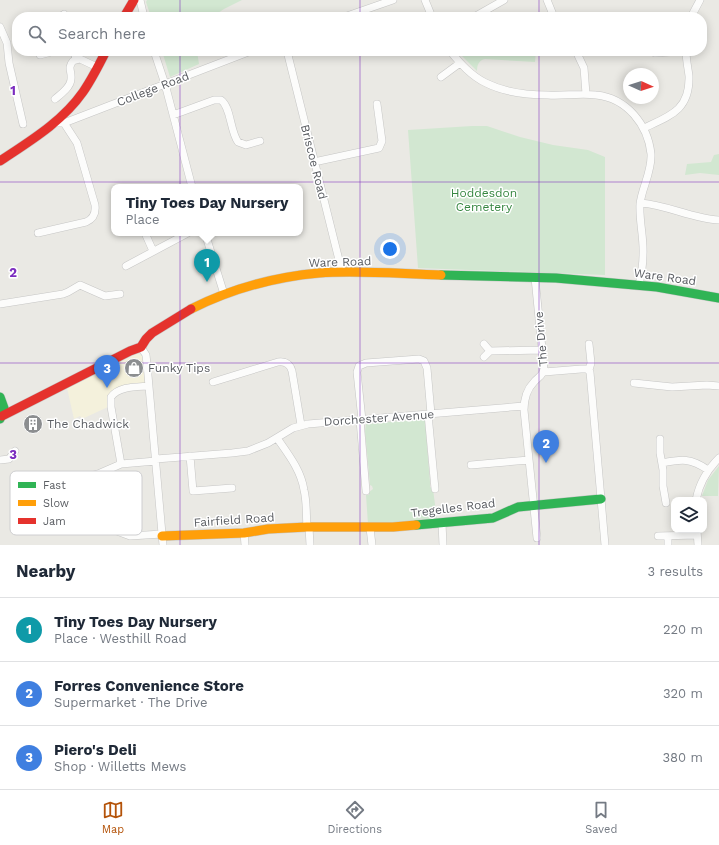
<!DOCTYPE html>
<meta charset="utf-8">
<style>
body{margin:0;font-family:"Work Sans",sans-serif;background:#f2f2f3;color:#1f2937}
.controls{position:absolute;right:12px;bottom:12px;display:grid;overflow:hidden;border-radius:8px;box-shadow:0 2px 10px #0003}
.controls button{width:36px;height:36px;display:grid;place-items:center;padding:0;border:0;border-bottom:1px solid #e0e1e3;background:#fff;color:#1f2937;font:20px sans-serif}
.compass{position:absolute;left:623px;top:68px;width:36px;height:36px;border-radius:50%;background:#fff;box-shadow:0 2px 10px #0003;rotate:93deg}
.you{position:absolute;left:390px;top:249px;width:14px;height:14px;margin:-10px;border:3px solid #fff;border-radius:50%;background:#1a73e8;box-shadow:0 0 0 6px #1a73e833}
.badge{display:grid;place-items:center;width:26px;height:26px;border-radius:50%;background:#b45309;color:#fff;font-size:13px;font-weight:700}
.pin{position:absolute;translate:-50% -33px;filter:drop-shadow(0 1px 2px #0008)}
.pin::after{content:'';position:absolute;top:21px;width:14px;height:12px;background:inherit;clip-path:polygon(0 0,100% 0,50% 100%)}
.popup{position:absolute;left:111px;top:184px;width:192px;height:52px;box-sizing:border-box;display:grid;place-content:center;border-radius:8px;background:#fff;filter:drop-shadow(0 1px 3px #0005);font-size:13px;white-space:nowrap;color:#747a83}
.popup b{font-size:15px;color:#1f2937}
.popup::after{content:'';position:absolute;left:50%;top:100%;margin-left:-8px;border:8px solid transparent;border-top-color:#fff}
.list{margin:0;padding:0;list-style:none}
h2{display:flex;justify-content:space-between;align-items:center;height:52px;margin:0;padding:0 16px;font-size:17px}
h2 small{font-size:13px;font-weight:400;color:#747a83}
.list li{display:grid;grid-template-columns:26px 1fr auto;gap:12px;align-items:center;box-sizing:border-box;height:64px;padding:0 16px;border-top:1px solid #e0e1e3}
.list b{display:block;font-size:15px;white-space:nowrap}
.list p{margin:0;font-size:13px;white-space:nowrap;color:#747a83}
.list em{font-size:13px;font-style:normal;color:#747a83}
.icon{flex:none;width:22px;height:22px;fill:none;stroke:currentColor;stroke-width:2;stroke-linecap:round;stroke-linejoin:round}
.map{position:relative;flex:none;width:719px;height:545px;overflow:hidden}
.search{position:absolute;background:#fff;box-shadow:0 2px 10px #0003;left:12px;right:12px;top:12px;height:44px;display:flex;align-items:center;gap:10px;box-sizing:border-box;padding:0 14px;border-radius:16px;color:#747a83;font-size:15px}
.sheet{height:244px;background:#fff}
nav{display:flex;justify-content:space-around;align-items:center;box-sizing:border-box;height:56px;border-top:1px solid #e0e1e3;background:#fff;font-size:11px;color:#747a83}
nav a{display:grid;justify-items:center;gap:2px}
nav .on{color:#b45309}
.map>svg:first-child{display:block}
.commercial{fill:#f4f1dc}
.green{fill:#d2e7d1}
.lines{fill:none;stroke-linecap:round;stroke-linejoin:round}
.street-casing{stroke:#c6c6c5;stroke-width:8}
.fast-casing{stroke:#c7c7c6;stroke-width:10}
.slow-casing{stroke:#c7c7c6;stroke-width:10}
.jam-casing{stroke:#c7c7c6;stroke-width:10}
.street{stroke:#fcfcfb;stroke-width:7}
.fast{stroke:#30b455;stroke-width:9}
.slow{stroke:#ff9f0a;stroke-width:9}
.jam{stroke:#e5322d;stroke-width:9}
.grid{fill:none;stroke:#7b2cbf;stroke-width:1;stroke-opacity:0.55}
.labels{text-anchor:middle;stroke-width:3;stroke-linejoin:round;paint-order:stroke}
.street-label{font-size:12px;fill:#5a5d62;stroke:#fff}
.park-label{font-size:12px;fill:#368640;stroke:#fff}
.poi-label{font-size:12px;fill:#5a5d62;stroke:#fff;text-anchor:start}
.key{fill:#fff;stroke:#ceced0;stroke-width:1}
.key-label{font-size:11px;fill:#5a5d62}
.grid-label{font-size:13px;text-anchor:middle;font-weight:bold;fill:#7b2cbf;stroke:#fff;stroke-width:3;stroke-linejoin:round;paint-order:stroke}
</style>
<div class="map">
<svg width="719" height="545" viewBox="0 0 719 545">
<rect width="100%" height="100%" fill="#eae9e4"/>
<path class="commercial" d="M 138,353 L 142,356 L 145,385 L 119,390 L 110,406 L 82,419 L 80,416 L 74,419 L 67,388 L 93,376 Z"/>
<path class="green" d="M 147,0 L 242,0 L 224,9 L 212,17 L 151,17 L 146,2 Z
M 162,51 L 197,51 L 199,64 L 170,77 Z
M 478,51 L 536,51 L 535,62 L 485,59 C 479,60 477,65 477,71 L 459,53 L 468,56 Z
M 472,126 L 487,126 L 520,137 L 553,145 L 588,150 L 605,157 L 605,275 L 418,268 L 408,130 Z
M 719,154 L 719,175 L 700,173 L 685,175 L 687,164 L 711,162 L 714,155 Z
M 425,419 L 430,482 L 430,487 L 433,489 L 437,520 L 368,524 L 366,495 L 369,495 L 369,492 L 373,489 L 372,486 L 370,485 L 365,431 L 366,424 Z
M 719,466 L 718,496 L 702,496 L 708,480 Z"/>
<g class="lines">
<g class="street-casing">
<path id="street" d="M 140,0 L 144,17
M 425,0 L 432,17
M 547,0 L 554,17
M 64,14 L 65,17
M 344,17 L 393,0
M 474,17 L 504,0
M 691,17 L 700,0
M 0,27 L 7,43 L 9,63 L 23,124
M 74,51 L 76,59
M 154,51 L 165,84 L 192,187
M 287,51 L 342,272
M 450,51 C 460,63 471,76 486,83 C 504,92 527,95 548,95 C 564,96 580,93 596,95 C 627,98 648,125 651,154 C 652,172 642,187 640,204 C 639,221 644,238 643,255 C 643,266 641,276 639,285
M 576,51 L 584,68 L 586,94
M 655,53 L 686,51
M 40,55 L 55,51
M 441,77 L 460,63
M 55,99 C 60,95 71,87 71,79 C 72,71 67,68 73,61 L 80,59 L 97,67
M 173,115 L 214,100 L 221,100 C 231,107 230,131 238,142 L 246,145 L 260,141
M 54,123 L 64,123 L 251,51
M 644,128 C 670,116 690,110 689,76 C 688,68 686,59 686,51
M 314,162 L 379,148 L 382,141 L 377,104
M 641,203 C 668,205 692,219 719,220
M 38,233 L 86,222 C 93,219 96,213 95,205 L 77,143 L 64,123
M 145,233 L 153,251
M 205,233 L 224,294
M 126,266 L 188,233
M 535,278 L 544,369 C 543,376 538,377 534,382 C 527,389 524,400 524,410 L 537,538
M 0,304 L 63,294 L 68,292 L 80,285 L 105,296 L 120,294
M 484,344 L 490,351 L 542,350
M 141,347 L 146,355 L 147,364 L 163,545
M 484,357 L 490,351
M 589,370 L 591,363 L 589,344
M 544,372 L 581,369 L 587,369 L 590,372 L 605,545
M 213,382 L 278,362 C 285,361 290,364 292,371 L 301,425
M 634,383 L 672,387 L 707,385 L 719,386
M 428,414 L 435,489
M 360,420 L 366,491
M 362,420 L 357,372 L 359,366 L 366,363 L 419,359 L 424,361 L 427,368 L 431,414
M 277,438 C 288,454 301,470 304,490 C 307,502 306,515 307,527
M 660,439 L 660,453 L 663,470 L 663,486 L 666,503
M 190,456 L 193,491 L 232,488
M 156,459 L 232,453 L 248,451 L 268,443 L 293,428 L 308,424 L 524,406
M 0,460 L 9,459 L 15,451
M 156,461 L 121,464 L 98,474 L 37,489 L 33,493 L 34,517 L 36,520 L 40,521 L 61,520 L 98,524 L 130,536 L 162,534
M 662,463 C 682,459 691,458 708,470
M 121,464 L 111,407 L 111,397 C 119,386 137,387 149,386
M 471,465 L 529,460
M 696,500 C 699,484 707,470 719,458
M 442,523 L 443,545
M 309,527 L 310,545
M 370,528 L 372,545
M 697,530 L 698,545
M 244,533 L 245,545
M 658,536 L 697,535
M 668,536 L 668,545"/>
</g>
<g class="fast-casing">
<path id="fast" d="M 441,275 L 556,278 L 657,287 L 719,298
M 0,397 L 4,408 L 0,419
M 416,525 L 493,518 L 518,507 L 601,499"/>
</g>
<g class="slow-casing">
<path id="slow" d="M 191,309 C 231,289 274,277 319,273 C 359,270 401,274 441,275
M 162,536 L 244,533 L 268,529 L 307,527 L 393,527 L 416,525"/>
</g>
<g class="jam-casing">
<path id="jam" d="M 124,17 L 134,0
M 0,161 C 30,141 62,122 83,92 C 92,79 99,65 106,51
M 2,416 L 130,351 L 141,347 L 146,339 L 152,333 L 191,309"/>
</g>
<use href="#street" class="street"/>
<use href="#fast" class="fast"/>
<use href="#slow" class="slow"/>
<use href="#jam" class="jam"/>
</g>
<path class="grid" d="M 180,0 L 180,17M 360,0 L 360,17M 539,0 L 539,17M 180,51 L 180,545M 360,51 L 360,545M 539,51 L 539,545M 0,182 L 719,182M 0,363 L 719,363"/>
<defs>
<g id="shop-disc" transform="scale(1)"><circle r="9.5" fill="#8c8e90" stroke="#fff"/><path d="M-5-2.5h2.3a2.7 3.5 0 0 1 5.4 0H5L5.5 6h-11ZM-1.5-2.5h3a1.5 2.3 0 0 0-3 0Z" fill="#fff"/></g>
<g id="building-disc" transform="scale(1)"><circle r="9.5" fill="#8c8e90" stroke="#fff"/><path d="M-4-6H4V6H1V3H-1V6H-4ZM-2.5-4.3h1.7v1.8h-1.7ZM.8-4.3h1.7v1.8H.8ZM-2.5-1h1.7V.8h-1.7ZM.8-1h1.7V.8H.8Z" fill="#fff"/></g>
</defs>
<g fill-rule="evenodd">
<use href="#shop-disc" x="134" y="368"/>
<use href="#building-disc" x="33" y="424"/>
</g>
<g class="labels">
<g class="street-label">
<text transform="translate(153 89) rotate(-21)" y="4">College Road</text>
<text transform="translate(314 162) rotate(76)" y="4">Briscoe Road</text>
<text transform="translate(340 262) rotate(-2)" y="4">Ware Road</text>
<text transform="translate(665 277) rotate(8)" y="4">Ware Road</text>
<text transform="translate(541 339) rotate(-95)" y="4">The Drive</text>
<text transform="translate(379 418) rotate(-4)" y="4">Dorchester Avenue</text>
<text transform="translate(453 508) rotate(-7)" y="4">Tregelles Road</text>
<text transform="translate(234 520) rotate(-4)" y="4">Fairfield Road</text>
</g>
<g class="park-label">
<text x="484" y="197">Hoddesdon<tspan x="484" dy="14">Cemetery</tspan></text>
</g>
<g class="poi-label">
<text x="148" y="372">Funky Tips</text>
<text x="47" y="428">The Chadwick</text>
</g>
</g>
<rect x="10" y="471" width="132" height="64" rx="6" class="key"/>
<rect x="18" y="482" width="18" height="6" fill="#30b455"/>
<rect x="18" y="500" width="18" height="6" fill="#ff9f0a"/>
<rect x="18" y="518" width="18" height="6" fill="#e5322d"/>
<g class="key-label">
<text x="43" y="489">Fast</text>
<text x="43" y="507">Slow</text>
<text x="43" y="525">Jam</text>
</g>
<g class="grid-label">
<text x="13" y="95">1</text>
<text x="13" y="277">2</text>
<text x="13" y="459">3</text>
</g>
</svg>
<div class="controls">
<button><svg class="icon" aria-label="layers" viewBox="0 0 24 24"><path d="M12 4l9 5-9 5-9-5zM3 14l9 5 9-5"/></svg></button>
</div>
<svg class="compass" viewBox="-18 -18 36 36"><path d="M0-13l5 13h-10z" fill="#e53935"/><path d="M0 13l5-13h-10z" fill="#747a83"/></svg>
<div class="you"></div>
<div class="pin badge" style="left:207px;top:282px;background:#0f9aa8">1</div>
<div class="popup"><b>Tiny Toes Day Nursery</b>Place</div>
<div class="pin badge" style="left:546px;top:463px;background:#3f7fe0">2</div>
<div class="pin badge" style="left:107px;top:388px;background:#3f7fe0">3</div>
<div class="search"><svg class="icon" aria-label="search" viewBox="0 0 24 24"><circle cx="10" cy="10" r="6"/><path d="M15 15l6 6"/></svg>Search here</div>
</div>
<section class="sheet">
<h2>Nearby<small>3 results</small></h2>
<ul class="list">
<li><span class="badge" style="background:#0f9aa8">1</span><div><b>Tiny Toes Day Nursery</b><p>Place · Westhill Road</p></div><em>220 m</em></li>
<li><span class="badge" style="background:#3f7fe0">2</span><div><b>Forres Convenience Store</b><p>Supermarket · The Drive</p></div><em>320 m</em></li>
<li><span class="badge" style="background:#3f7fe0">3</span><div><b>Piero's Deli</b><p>Shop · Willetts Mews</p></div><em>380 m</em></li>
</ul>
</section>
<nav>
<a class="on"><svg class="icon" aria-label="map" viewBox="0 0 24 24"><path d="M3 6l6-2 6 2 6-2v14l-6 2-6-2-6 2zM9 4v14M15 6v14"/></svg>Map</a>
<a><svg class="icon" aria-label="directions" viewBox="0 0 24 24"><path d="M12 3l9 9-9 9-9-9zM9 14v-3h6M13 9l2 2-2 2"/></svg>Directions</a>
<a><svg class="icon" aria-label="saved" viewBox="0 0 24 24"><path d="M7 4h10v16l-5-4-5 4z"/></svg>Saved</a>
</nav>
